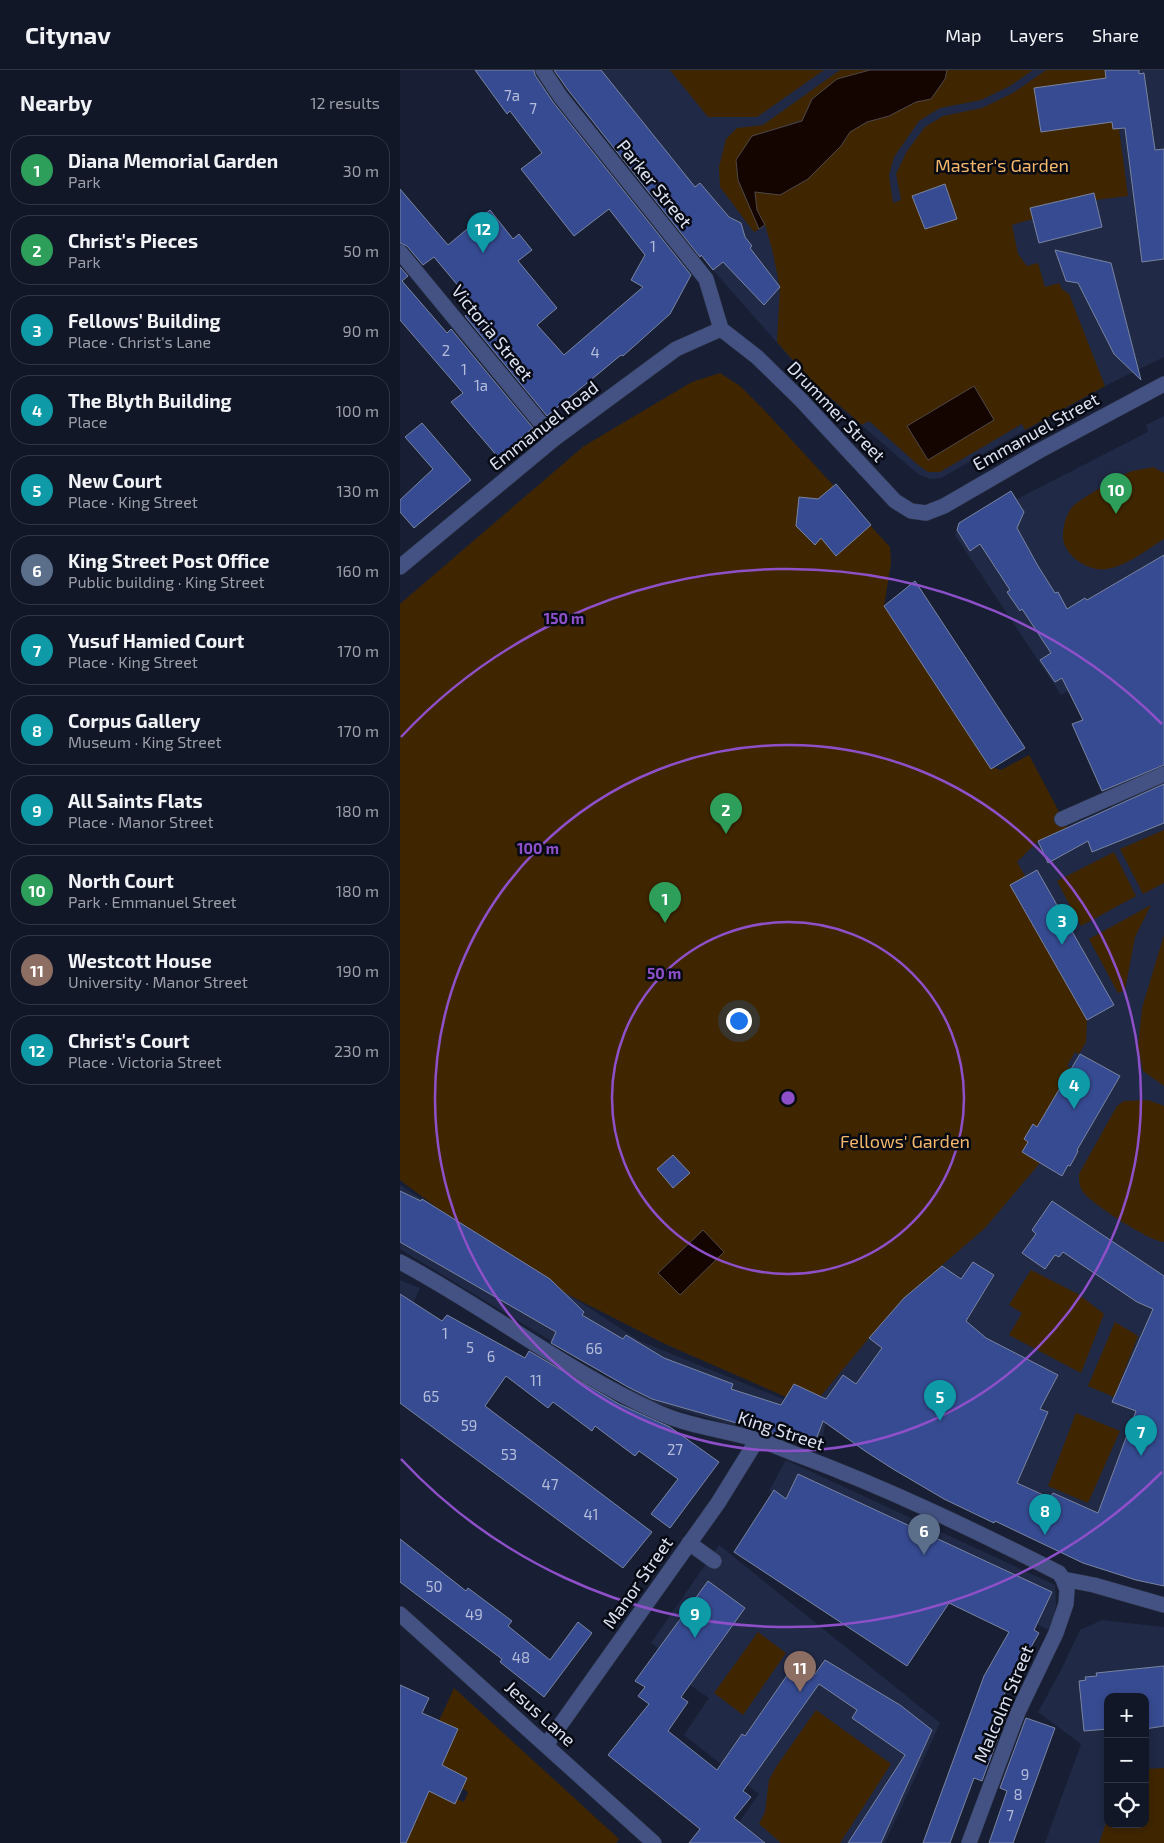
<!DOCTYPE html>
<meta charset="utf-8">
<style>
body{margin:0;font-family:"Exo 2",sans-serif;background:#1b2030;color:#f1f3f6}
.controls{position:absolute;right:15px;bottom:15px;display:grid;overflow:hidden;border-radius:10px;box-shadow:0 2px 8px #0003}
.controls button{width:45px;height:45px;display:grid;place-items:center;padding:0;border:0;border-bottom:1px solid #313645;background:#121728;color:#f1f3f6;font:25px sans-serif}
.you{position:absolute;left:338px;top:950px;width:18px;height:18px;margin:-12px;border:4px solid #fff;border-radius:50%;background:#1a73e8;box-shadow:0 0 0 8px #1a73e833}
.badge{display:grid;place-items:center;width:32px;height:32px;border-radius:50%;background:#1a73e8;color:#fff;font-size:16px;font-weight:700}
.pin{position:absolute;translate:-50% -41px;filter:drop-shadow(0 1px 2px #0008)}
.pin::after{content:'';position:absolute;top:26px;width:18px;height:15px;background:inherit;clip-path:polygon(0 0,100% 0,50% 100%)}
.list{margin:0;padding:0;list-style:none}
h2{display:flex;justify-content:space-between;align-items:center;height:65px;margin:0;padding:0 20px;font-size:21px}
h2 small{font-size:16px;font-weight:400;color:#9c9fa8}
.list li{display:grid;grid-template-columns:32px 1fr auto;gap:15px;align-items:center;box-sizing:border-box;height:70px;margin:0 10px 10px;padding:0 10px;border:1px solid #313645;border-radius:20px}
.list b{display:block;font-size:19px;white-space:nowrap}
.list p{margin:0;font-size:16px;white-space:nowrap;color:#9c9fa8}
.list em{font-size:16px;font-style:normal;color:#9c9fa8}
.icon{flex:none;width:28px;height:28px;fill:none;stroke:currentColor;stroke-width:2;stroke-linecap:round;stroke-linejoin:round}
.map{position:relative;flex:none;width:764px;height:1773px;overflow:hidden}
header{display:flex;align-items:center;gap:30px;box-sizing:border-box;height:70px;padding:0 25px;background:#121728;border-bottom:1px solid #313645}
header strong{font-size:24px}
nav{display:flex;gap:28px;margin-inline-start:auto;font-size:18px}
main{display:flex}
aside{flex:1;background:#121728}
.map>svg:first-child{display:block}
.built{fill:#202945;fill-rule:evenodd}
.green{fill:#402600;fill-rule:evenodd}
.water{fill:#140500;stroke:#504748}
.building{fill:#374b92;stroke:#7984a0}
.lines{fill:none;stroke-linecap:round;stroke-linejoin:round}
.minor-casing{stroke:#333a4f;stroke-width:16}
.minor{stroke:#435282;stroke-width:15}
.ring{fill:none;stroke:#8e50c9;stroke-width:2.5}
.labels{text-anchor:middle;stroke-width:5;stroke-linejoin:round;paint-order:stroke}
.number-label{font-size:15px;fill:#b3bcd9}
.park-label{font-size:18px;fill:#f5b76a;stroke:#070a13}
.street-label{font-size:18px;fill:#dce1f1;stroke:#070a13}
.centre{fill:#8e50c9;stroke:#070a13;stroke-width:2.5}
.ring-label{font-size:15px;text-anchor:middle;font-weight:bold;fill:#8e50c9;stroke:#070a13;stroke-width:5;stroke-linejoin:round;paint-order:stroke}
</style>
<header>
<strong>Citynav</strong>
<nav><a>Map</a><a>Layers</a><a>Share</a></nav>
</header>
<main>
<aside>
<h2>Nearby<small>12 results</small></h2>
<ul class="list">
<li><span class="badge" style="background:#2e9e5b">1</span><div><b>Diana Memorial Garden</b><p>Park</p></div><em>30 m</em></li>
<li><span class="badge" style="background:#2e9e5b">2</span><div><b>Christ's Pieces</b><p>Park</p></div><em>50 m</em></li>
<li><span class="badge" style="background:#0f9aa8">3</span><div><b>Fellows' Building</b><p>Place · Christ's Lane</p></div><em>90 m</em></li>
<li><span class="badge" style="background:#0f9aa8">4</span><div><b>The Blyth Building</b><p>Place</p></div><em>100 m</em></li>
<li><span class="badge" style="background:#0f9aa8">5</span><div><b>New Court</b><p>Place · King Street</p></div><em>130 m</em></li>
<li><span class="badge" style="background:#5c6f8a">6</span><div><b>King Street Post Office</b><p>Public building · King Street</p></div><em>160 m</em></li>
<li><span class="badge" style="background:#0f9aa8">7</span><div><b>Yusuf Hamied Court</b><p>Place · King Street</p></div><em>170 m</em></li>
<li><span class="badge" style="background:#0f9aa8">8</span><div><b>Corpus Gallery</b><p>Museum · King Street</p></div><em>170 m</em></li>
<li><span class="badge" style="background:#0f9aa8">9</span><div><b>All Saints Flats</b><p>Place · Manor Street</p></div><em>180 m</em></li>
<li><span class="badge" style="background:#2e9e5b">10</span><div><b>North Court</b><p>Park · Emmanuel Street</p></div><em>180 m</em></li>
<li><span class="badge" style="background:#8d6e63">11</span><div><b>Westcott House</b><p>University · Manor Street</p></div><em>190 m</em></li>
<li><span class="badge" style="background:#0f9aa8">12</span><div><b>Christ's Court</b><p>Place · Victoria Street</p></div><em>230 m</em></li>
</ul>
</aside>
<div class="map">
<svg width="764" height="1773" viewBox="0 0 764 1773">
<rect width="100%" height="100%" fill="#181f35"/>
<path class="built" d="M 164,0 L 764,0 L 764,287 L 705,316 L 625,360 L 541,408 L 530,409 L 518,404 L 411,311 L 313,200 L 180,32 Z
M 764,346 L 764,1451 L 736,1510 L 683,1493 L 631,1469 L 607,1457 L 611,1452 L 598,1445 L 594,1453 L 544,1429 L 465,1381 L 432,1357 L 439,1345 L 265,1274 L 353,1059 L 638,771 L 679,751 L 713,738 L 701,718 L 673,654 L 682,650 L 672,628 L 696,620 L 708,596 L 661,625 L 555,465 L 559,453 L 605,425 L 612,422 L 617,429 L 748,362 L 746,355 Z
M 0,1115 L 240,1271 L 427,1347 L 420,1380 L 251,1332 L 0,1179 Z
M 0,1210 L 20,1218 L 10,1240 L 0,1236 Z
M 386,1390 L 655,1515 L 656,1535 L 651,1561 L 369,1421 Z
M 319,1475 L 540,1653 L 485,1773 L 324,1773 L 359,1724 L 284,1665 L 309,1628 L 290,1615 L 295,1607 L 251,1573 Z
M 702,1550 L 764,1557 L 764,1773 L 645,1773 L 681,1674 L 638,1642 L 660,1602 L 680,1560 ZM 708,1627 L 745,1627 L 745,1754 L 708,1754 Z"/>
<path class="green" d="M 270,0 L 424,0 L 357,47 L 308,47 Z
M 440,0 L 470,0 L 437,9 L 412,29 L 402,50 L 352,66 L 338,110 L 359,159 L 354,162 L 320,117 L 319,97 L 326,69 L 337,58 L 363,55 Z
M 547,0 L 633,0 L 610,16 L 581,30 L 540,38 L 519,51 L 494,87 L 489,105 L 493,133 L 501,130 L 496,104 L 507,81 L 525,57 L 543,46 L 582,38 L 613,23 L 646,0 L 705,0 L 706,8 L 635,18 L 640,61 L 712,52 L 713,59 L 719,59 L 728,126 L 630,138 L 633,149 L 612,155 L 618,184 L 627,196 L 638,193 L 645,217 L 659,213 L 662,219 L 669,224 L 705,316 L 625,360 L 622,354 L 540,402 L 528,402 L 516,393 L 469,351 L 462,355 L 411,311 L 377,272 L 380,217 L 372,179 L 365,155 L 357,140 L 355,122 L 380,125 L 408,109 L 441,76 L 450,62 L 467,52 L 489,46 L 516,32 L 531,29 L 545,9 ZM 545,114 L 556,149 L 513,126 Z
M 320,303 L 340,316 L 364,340 L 490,477 L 491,493 L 484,536 L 589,696 L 601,700 L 629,685 L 667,757 L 638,771 L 617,792 L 625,806 L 610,815 L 687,950 L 686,972 L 679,984 L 675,982 L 667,996 L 671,998 L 637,1057 L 632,1054 L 624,1069 L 628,1072 L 622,1082 L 640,1093 L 585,1158 L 504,1228 L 469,1268 L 420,1327 L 386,1327 L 265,1274 L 165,1223 L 150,1209 L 36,1137 L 0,1110 L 0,534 L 184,376 L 292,312 Z
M 753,397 L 764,403 L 764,469 C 746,480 727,496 707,499 C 691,502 669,489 664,473 C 661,463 665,446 672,437 C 677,431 721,405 730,402 C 737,399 746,399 753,397 Z
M 764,760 L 764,813 L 743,824 L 720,779 Z
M 714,782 L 736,826 L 681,856 L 657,811 Z
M 751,835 L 735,867 L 725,920 L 718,923 L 689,869 Z
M 764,865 L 764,1016 L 743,1001 L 738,976 L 742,938 Z
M 748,1030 L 764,1036 L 764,1172 C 751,1172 692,1134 684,1123 C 679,1117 679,1111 679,1104 L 717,1036 L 724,1031 Z
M 631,1200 L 678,1224 L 704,1244 L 681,1303 L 609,1265 L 622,1243 L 609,1235 Z
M 715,1252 L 738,1266 L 714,1327 L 688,1316 Z
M 676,1343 L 720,1361 L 688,1433 L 648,1416 Z
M 358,1562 L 386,1583 L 343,1645 L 314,1623 Z
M 54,1618 L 219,1769 L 216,1773 L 6,1773 L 31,1717 L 35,1724 L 55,1734 L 57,1729 L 64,1732 L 68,1722 L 62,1718 L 67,1708 L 41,1695 L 58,1660 L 39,1651 Z
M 416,1640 L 491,1694 L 440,1773 L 381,1773 L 359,1754 L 365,1742 L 369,1710 L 376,1697 Z
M 764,1698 L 764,1773 L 699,1773 L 708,1748 L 708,1754 L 745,1754 L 745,1699 Z"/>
<path class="water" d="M 470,0 L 547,0 L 545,9 L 531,29 L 516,32 L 489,46 L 467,52 L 450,62 L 441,76 L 408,109 L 380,125 L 355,122 L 357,140 L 365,155 L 359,159 L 338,110 L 336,90 L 352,66 L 402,51 L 412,29 L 437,9 Z
M 574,316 L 594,350 L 528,390 L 507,356 Z
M 303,1160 L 324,1182 L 280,1225 L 258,1203 Z"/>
<path class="building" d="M 75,0 L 134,0 L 135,5 L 153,32 L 291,205 L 270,244 L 223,286 L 221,285 L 147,346 L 65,246 L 76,237 L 34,187 L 23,195 L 7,176 L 0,173 L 0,119 L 48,175 L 90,140 L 113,169 L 119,164 L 132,180 L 118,191 L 157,238 L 137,255 L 164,285 L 243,217 L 231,210 L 245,185 L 209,139 L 174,166 L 121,99 L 142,83 L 110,41 L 107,44 Z
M 154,0 L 201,0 L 295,117 L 300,113 L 329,147 L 341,153 L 345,167 L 352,176 L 350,178 L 380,217 L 364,235 L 323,192 L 313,200 L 301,185 L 300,187 L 168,20 Z
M 705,0 L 739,0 L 739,4 L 744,3 L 755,80 L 764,79 L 764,189 L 742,192 L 725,58 L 713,59 L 712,52 L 641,62 L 634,18 L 706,8 Z
M 545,114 L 557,149 L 525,159 L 512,126 Z
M 694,123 L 702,157 L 639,173 L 630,138 Z
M 655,180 L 711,193 L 741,310 L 714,284 L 678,213 L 666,211 Z
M 0,197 L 8,206 L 2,211 L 47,263 L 51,259 L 133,358 L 98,387 L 51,332 L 63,323 L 0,250 Z
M 22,353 L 71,410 L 14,458 L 0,442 L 0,430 L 33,399 L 5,367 Z
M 436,414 L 471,455 L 436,486 L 421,468 L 415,475 L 396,456 L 399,427 L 418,429 Z
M 611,421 L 624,442 L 617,458 L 638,496 L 655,523 L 658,522 L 667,539 L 685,528 L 687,530 L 764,485 L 764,695 L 702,721 L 672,654 L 683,650 L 662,608 L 655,612 L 640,590 L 651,583 L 622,539 L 620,541 L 607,522 L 610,520 L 580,474 L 570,481 L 557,460 L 559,453 Z
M 515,511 L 625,678 L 591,699 L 484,536 Z
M 764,714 L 764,753 L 692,782 L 688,771 L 648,793 L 638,771 Z
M 637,800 L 714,935 L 687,950 L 610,815 Z
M 680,984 L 720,1006 L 677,1080 L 678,1081 L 674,1089 L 670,1096 L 668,1095 L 662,1106 L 622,1082 L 628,1072 L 624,1069 L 633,1054 L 637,1057 Z
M 273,1085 L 290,1103 L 273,1118 L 257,1099 Z
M 0,1121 L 21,1131 L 22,1129 L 150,1209 L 184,1242 L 182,1245 L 223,1269 L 226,1265 L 264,1288 L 333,1314 L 331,1319 L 381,1335 L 394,1314 L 426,1329 L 443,1305 L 456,1314 L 482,1278 L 469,1268 L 504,1228 L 542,1196 L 561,1209 L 573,1192 L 594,1205 L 566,1251 L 586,1268 L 658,1305 L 640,1339 L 648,1342 L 617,1413 L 650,1428 L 653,1423 L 698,1443 L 736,1341 L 712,1332 L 753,1239 L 737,1232 L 663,1182 L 659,1187 L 655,1185 L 645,1199 L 622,1183 L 636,1164 L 632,1160 L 652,1131 L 764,1206 L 764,1516 L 736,1510 L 683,1493 L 595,1451 L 594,1453 L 544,1429 L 493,1399 L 465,1381 L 423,1351 L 414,1375 L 252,1329 L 228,1317 L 151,1273 L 156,1262 L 0,1172 Z
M 0,1224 L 42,1251 L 47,1245 L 125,1288 L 129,1281 L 219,1334 L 270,1357 L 319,1392 L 270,1458 L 251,1444 L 278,1409 L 239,1381 L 235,1386 L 195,1356 L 192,1361 L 153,1332 L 148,1338 L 106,1306 L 85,1336 L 252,1462 L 223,1498 L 0,1333 Z
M 398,1404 L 652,1522 L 634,1560 L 639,1563 L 597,1637 L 608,1641 L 582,1711 L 574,1708 L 550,1773 L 523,1773 L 584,1606 L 609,1562 L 549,1533 L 507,1596 L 334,1482 L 374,1420 L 386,1429 Z
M 0,1469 L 66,1521 L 68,1518 L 112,1551 L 108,1556 L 150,1590 L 178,1552 L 192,1563 L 144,1627 L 100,1592 L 102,1589 L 0,1512 Z
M 308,1511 L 345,1538 L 281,1627 L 288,1632 L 268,1661 L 317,1700 L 342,1664 L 345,1666 L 397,1591 L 415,1604 L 425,1590 L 500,1635 L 532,1660 L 481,1773 L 448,1773 L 505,1685 L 452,1648 L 457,1640 L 419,1614 L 343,1721 L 351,1727 L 334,1748 L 365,1773 L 289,1773 L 300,1759 L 208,1685 L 249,1634 L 238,1626 L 245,1617 L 235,1611 Z
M 764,1596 L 764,1656 L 745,1659 L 745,1627 L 708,1627 L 708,1659 L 684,1661 L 679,1611 L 686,1610 L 685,1607 L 697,1606 L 696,1603 Z
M 0,1615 L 29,1628 L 22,1643 L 58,1659 L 42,1695 L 67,1708 L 55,1734 L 29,1721 L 6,1773 L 0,1773 Z
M 626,1648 L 655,1658 L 613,1773 L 589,1773 L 607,1721 L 600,1718 Z"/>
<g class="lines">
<g class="minor-casing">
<path id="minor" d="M 143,0 L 160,26 L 306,209 L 321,259
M 0,182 L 154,369
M 321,259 L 357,287 L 401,330 L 495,431 L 511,441 L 526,443 L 544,436 L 639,381 L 764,314
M 0,497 L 154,369 L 276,279 L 321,259
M 662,749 L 764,704
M 0,1192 C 87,1238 166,1301 257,1342 C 288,1356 323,1360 355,1369 C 370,1373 384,1380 398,1385 C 487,1418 574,1460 659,1503 L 663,1509 L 694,1515 L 764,1535
M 289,1473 L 314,1491
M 0,1544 L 254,1773
M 146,1675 L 318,1433 L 357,1370
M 569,1773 L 618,1642 L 656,1563 L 666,1534 L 667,1520 L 663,1509"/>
</g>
<use href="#minor" class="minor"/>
</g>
<g class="ring">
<circle cx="388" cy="1028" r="176"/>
<circle cx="388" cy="1028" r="353"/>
<path d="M762 1402A529 529 0 0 1 1 1389M1 667A529 529 0 0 1 762 654"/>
</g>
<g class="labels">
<g class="number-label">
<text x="112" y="31">7a</text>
<text x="133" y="44">7</text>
<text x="253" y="182">1</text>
<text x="46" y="286">2</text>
<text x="195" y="288">4</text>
<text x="64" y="305">1</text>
<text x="81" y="321">1a</text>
<text x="45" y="1269">1</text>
<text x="70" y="1283">5</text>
<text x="194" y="1284">66</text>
<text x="91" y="1292">6</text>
<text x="136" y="1316">11</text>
<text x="31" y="1332">65</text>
<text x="69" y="1361">59</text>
<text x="275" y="1385">27</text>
<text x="109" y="1390">53</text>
<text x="150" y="1420">47</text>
<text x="191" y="1450">41</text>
<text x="34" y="1522">50</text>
<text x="74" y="1550">49</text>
<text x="121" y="1593">48</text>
<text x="625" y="1710">9</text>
<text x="618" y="1730">8</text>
<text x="610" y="1751">7</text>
</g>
<g class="park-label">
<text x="602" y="102">Master's Garden</text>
<text x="505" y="1078">Fellows' Garden</text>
</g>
<g class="street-label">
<text transform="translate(254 114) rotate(51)" y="6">Parker Street</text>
<text transform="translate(92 263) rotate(51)" y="6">Victoria Street</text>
<text transform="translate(436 342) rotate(46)" y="6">Drummer Street</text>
<text transform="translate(144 356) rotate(-38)" y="6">Emmanuel Road</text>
<text transform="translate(636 362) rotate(-29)" y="6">Emmanuel Street</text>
<text transform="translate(381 1361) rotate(18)" y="6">King Street</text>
<text transform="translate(238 1513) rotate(-55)" y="6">Manor Street</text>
<text transform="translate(604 1634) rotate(-67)" y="6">Malcolm Street</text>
<text transform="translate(140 1644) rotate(42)" y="6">Jesus Lane</text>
</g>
</g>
<circle cx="388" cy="1028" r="8" class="centre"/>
<g class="ring-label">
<text x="164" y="554">150 m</text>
<text x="138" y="784">100 m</text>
<text x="264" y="909">50 m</text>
</g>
</svg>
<div class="controls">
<button>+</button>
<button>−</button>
<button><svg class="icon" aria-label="locate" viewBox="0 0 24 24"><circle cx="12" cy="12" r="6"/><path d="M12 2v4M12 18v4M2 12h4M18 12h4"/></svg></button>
</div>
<div class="you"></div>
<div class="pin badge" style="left:265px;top:853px;background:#2e9e5b">1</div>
<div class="pin badge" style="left:326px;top:764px;background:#2e9e5b">2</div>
<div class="pin badge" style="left:662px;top:875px;background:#0f9aa8">3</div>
<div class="pin badge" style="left:674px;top:1039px;background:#0f9aa8">4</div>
<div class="pin badge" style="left:540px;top:1351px;background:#0f9aa8">5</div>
<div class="pin badge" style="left:524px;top:1485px;background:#5c6f8a">6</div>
<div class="pin badge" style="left:741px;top:1386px;background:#0f9aa8">7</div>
<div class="pin badge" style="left:645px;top:1465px;background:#0f9aa8">8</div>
<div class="pin badge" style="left:295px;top:1568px;background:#0f9aa8">9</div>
<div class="pin badge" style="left:716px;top:444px;background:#2e9e5b">10</div>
<div class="pin badge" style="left:400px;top:1622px;background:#8d6e63">11</div>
<div class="pin badge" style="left:83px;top:183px;background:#0f9aa8">12</div>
</div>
</main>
